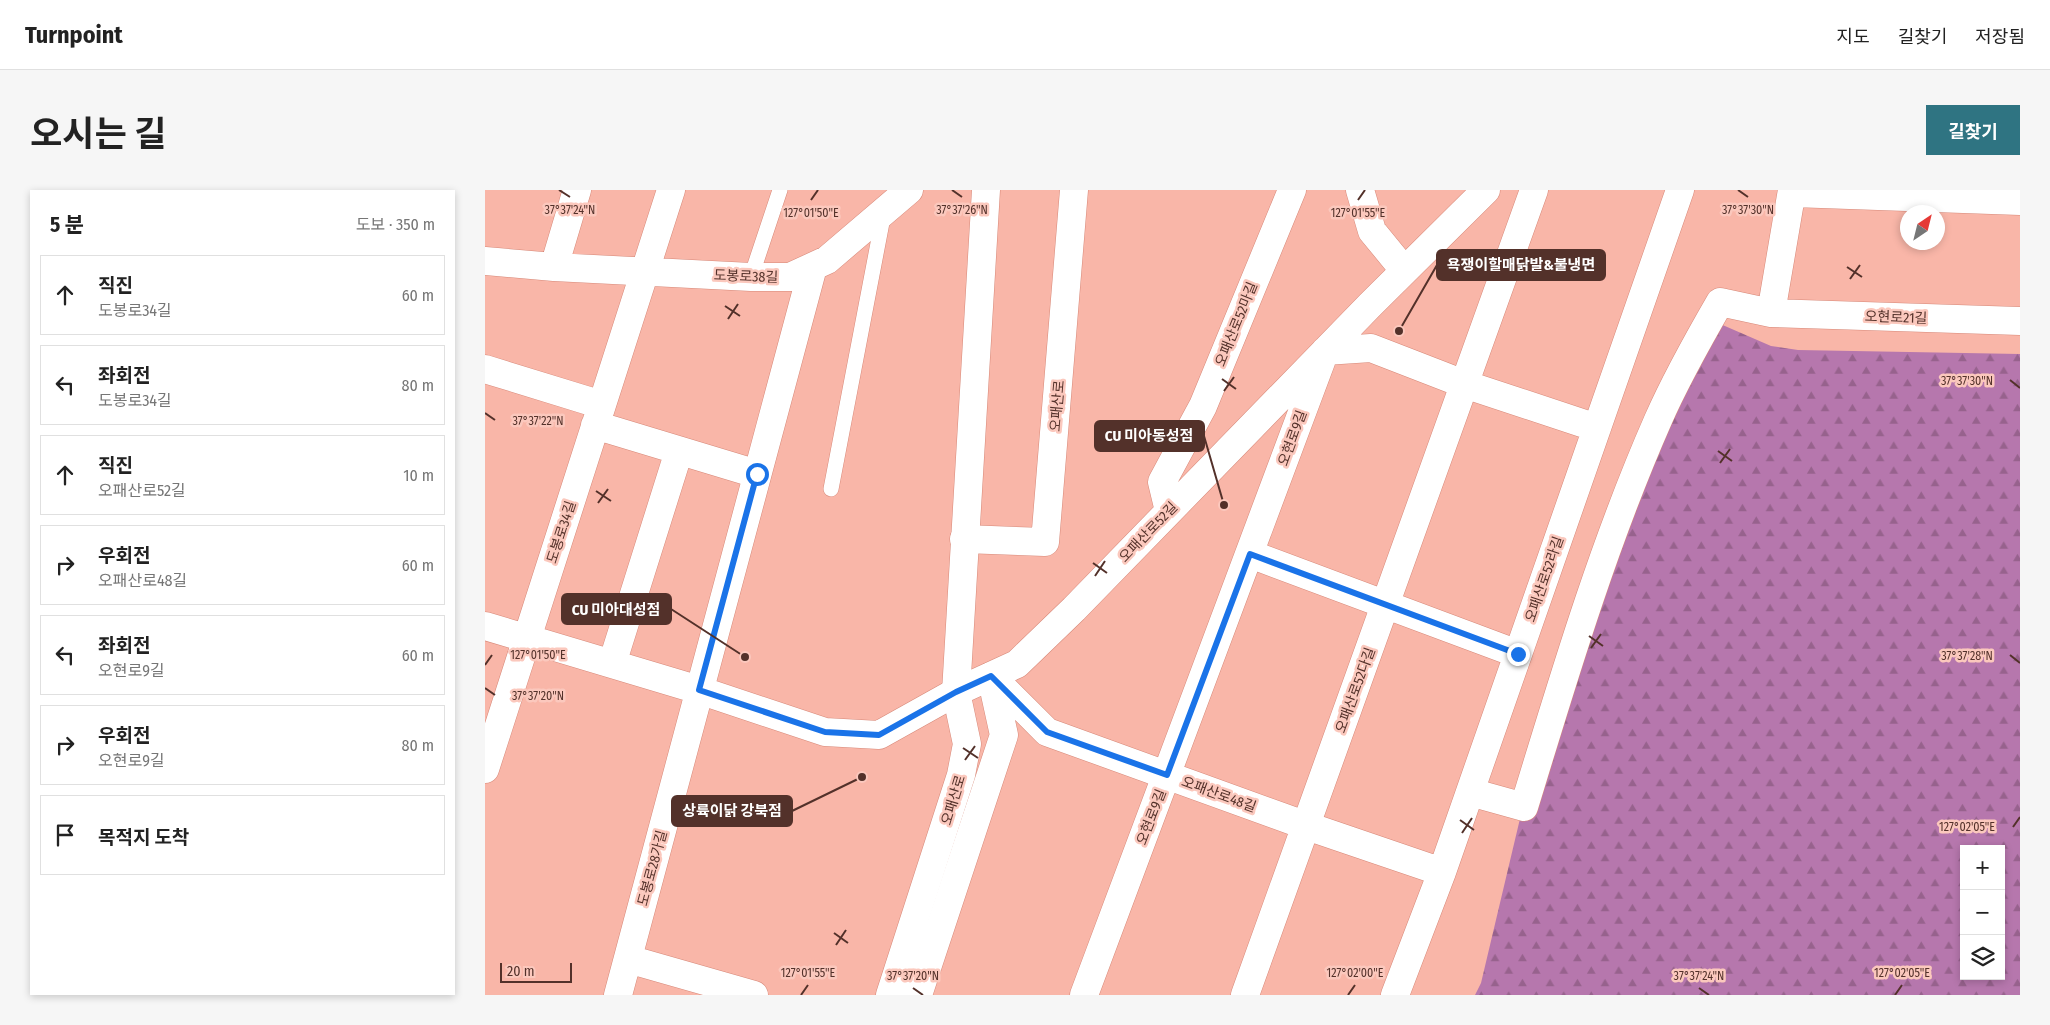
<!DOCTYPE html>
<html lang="ko">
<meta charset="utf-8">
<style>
body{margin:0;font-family:"Fira Sans Condensed","Noto Sans KR",sans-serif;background:#f6f6f6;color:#222}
.controls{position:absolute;right:15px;bottom:15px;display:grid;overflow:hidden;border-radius:0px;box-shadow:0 2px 8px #0003}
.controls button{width:45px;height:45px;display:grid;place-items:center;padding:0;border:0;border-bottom:1px solid #e0e0e0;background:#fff;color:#222;font:25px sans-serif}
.compass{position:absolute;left:1415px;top:15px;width:45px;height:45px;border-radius:50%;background:#fff;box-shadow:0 2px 8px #0003;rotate:35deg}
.scale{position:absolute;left:15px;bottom:12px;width:72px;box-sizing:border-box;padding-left:5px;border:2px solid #53312a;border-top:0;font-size:14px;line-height:18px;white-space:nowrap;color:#53312a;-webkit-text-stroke:4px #fbc8bd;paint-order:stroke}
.stop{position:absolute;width:15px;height:15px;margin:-11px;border:4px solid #1a73e8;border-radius:50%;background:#fff}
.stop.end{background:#1a73e8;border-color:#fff;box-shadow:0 1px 5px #0008}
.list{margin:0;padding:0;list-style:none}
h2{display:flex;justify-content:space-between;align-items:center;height:65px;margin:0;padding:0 20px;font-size:21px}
h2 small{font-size:16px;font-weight:400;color:#767676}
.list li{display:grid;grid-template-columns:32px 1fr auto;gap:15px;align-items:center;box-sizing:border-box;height:80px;margin:0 10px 10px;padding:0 10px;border:1px solid #e0e0e0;border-radius:0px}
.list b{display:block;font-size:19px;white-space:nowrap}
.list p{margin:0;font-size:16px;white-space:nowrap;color:#767676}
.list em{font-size:16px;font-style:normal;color:#767676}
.icon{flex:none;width:28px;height:28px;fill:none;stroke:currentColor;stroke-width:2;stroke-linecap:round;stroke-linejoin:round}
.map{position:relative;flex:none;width:1535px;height:805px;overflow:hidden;border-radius:0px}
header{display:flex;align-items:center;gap:30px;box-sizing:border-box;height:70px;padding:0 25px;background:#fff;border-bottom:1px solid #e0e0e0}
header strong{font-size:24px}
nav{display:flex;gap:28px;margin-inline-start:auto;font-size:18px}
.intro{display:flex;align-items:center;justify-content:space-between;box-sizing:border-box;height:120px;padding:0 30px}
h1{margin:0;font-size:35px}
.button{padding:12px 22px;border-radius:0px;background:#2f7482;color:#fff;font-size:18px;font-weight:700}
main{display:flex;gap:30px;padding:0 30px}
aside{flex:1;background:#fff;border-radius:0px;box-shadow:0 2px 8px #0003}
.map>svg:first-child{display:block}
.forest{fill:url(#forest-firs);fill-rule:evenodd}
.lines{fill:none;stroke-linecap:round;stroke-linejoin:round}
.service-casing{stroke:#d78878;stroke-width:16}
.minor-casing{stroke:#d78878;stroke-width:29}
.tertiary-casing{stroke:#d78878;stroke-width:29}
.service{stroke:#fff;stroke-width:15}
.minor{stroke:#fff;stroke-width:28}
.tertiary{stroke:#fff;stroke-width:28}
.route{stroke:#1a73e8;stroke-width:6}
.ticks{fill:none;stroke:#53312a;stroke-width:2}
.labels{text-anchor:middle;stroke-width:5;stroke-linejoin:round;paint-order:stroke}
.street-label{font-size:14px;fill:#53312a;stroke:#fbc8bd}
.ticks-label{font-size:12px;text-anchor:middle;fill:#53312a;stroke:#fbc8bd;stroke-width:5;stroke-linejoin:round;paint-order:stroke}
.leader{fill:none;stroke:#53312a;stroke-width:2}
.callout-dot{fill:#53312a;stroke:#fbc8bd;stroke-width:2}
.callout{fill:#53312a;stroke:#53312a;stroke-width:2}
.callout-label{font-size:15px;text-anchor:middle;font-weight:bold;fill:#fff}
</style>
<header>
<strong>Turnpoint</strong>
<nav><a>지도</a><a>길찾기</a><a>저장됨</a></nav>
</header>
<div class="intro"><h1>오시는 길</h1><a class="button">길찾기</a></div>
<main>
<aside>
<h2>5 분<small>도보 · 350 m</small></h2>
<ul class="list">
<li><svg class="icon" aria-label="ahead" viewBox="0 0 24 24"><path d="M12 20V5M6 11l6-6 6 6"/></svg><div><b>직진</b><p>도봉로34길</p></div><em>60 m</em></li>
<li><svg class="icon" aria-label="left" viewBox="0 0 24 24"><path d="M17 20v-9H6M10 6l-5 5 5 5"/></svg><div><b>좌회전</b><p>도봉로34길</p></div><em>80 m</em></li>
<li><svg class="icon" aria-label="ahead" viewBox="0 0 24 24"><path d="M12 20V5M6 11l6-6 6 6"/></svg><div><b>직진</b><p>오패산로52길</p></div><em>10 m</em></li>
<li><svg class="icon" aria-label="right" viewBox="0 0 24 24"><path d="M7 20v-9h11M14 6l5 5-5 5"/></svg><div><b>우회전</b><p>오패산로48길</p></div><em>60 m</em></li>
<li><svg class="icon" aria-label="left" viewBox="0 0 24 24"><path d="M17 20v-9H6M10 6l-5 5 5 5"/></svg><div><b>좌회전</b><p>오현로9길</p></div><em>60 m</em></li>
<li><svg class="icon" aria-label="right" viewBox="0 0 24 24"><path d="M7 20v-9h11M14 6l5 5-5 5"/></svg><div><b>우회전</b><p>오현로9길</p></div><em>80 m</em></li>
<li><svg class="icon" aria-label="arrive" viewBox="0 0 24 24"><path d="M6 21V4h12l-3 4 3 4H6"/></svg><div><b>목적지 도착</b></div></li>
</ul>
</aside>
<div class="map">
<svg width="1535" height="805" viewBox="0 0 1535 805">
<defs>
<pattern id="forest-firs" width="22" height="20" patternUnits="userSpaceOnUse" patternTransform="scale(1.25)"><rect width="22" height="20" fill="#b677ad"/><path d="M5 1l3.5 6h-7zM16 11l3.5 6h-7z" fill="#97628d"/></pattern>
</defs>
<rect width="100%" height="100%" fill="#f9b6a8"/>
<path class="forest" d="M 1233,133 L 1286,156 L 1313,160 L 1535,164 L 1535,805 L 990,805 L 996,793 L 1038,616 L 1115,381 ZM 1479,659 L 1516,659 L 1516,786 L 1479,786 Z"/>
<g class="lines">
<g class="service-casing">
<path id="service" d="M 266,87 L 295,0
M 346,299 L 399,22"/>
</g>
<g class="minor-casing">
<path id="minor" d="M 875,0 L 887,41 L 919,80
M 1308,3 L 1535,11
M 0,71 L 69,77 L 266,87 L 305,87 L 342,70 L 424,0
M 69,77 L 92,0
M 1286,123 L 1307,0
M 840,161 L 886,158 L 979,194 L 1112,238
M 0,179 L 117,215
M 110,235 L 272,284
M 684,321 L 677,292 L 718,216 L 807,0
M 479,349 L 560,352 L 589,0
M 765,364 L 1033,464
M 0,436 L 214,500 L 340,542 L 394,545 L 471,502 L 532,474 L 589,419 L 885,115 L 1001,0
M 127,474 L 194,261
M 506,486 L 562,542 L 822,636 L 957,682
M 0,579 L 186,0
M 985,602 L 1039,617 C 1079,486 1118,355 1173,230 C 1191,189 1213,150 1235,112 L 1286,123 L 1535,131
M 143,769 L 269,805
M 133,805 L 328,77
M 433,805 L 519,545 L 506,486
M 599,805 L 837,169
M 760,805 L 1049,0
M 910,805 L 957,682 L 1195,0"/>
</g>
<g class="tertiary-casing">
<path id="tertiary" d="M 405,805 L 476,585 L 482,554 L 471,502 L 501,0"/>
</g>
<use href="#service" class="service"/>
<use href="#minor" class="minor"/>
<use href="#tertiary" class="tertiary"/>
</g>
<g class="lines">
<path class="route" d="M 272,284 L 214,500 L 340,542 L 394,545 L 471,502 L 506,486 L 562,542 L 682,585 L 765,364 L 1033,464"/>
</g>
<path class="ticks" d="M 74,0 L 85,7M 467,0 L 477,7M 1253,0 L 1263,7M 326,10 L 333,0M 873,10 L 880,0M 1362,77 L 1377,87M 1365,89 L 1375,75M 240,116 L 255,126M 243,129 L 253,114M 737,189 L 751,199M 1525,190 L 1535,198M 739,201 L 749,187M 0,223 L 10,230M 1233,261 L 1247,271M 1235,273 L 1245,259M 111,301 L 126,311M 113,313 L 123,299M 608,373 L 622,383M 610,386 L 620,371M 1104,446 L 1118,456M 1106,458 L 1116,444M 1525,465 L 1535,473M 0,475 L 7,465M 0,498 L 10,505M 478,558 L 493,568M 480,570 L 490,556M 975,630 L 989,640M 1528,637 L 1535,627M 977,643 L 987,628M 349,743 L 363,753M 351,755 L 361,740M 428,798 L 438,805M 1214,798 L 1224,805M 316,805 L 323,795M 863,805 L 870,795M 1410,805 L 1417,795"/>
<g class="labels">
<g class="street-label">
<text transform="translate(261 86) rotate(2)" y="5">도봉로38길</text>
<text transform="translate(1411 127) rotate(2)" y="5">오현로21길</text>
<text transform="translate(751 134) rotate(-68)" y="5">오패산로52마길</text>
<text transform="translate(572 216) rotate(-85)" y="5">오패산로</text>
<text transform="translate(807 248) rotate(-70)" y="5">오현로9길</text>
<text transform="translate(76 342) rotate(-72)" y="5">도봉로34길</text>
<text transform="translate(663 342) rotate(-46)" y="5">오패산로52길</text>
<text transform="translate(1059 389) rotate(-71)" y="5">오패산로52라길</text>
<text transform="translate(870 500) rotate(-70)" y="5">오패산로52다길</text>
<text transform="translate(734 604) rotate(20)" y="5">오패산로48길</text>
<text transform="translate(468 610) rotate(-73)" y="5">오패산로</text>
<text transform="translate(666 627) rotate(-69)" y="5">오현로9길</text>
<text transform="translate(167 678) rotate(-75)" y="5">도봉로28가길</text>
</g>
</g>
<g class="ticks-label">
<text x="85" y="24">37°37'24"N</text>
<text x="477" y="24">37°37'26"N</text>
<text x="1263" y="24">37°37'30"N</text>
<text x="326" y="27">127°01'50"E</text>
<text x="873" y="27">127°01'55"E</text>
<text x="1482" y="195">37°37'30"N</text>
<text x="53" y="235">37°37'22"N</text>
<text x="53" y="469">127°01'50"E</text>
<text x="1482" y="470">37°37'28"N</text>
<text x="53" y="510">37°37'20"N</text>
<text x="1482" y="641">127°02'05"E</text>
<text x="323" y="787">127°01'55"E</text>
<text x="870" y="787">127°02'00"E</text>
<text x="1417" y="787">127°02'05"E</text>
<text x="428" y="790">37°37'20"N</text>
<text x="1214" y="790">37°37'24"N</text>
</g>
<path class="leader" d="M914 141L952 75M739 315L719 246M260 467L186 419M377 587L307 621"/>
<g class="callout-dot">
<circle cx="914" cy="141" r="5"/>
<circle cx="739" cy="315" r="5"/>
<circle cx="260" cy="467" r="5"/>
<circle cx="377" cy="587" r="5"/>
</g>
<g class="callout">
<rect x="952" y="60" width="168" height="30" rx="5"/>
<rect x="610" y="231" width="109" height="30" rx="5"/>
<rect x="77" y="404" width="109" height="30" rx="5"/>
<rect x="187" y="606" width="120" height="30" rx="5"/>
</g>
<g class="callout-label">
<text x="1036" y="80">욕쟁이할매닭발&amp;불냉면</text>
<text x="664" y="251">CU 미아동성점</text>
<text x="131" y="425">CU 미아대성점</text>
<text x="247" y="626">상륙이닭 강북점</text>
</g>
</svg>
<div class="controls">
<button>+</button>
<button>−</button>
<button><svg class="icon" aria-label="layers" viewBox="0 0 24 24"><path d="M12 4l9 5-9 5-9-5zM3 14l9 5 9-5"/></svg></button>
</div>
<svg class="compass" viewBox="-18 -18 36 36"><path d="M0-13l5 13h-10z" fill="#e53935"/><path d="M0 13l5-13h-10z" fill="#767676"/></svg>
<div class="scale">20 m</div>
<div class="stop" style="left:272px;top:284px"></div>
<div class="stop end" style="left:1033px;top:464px"></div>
</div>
</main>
